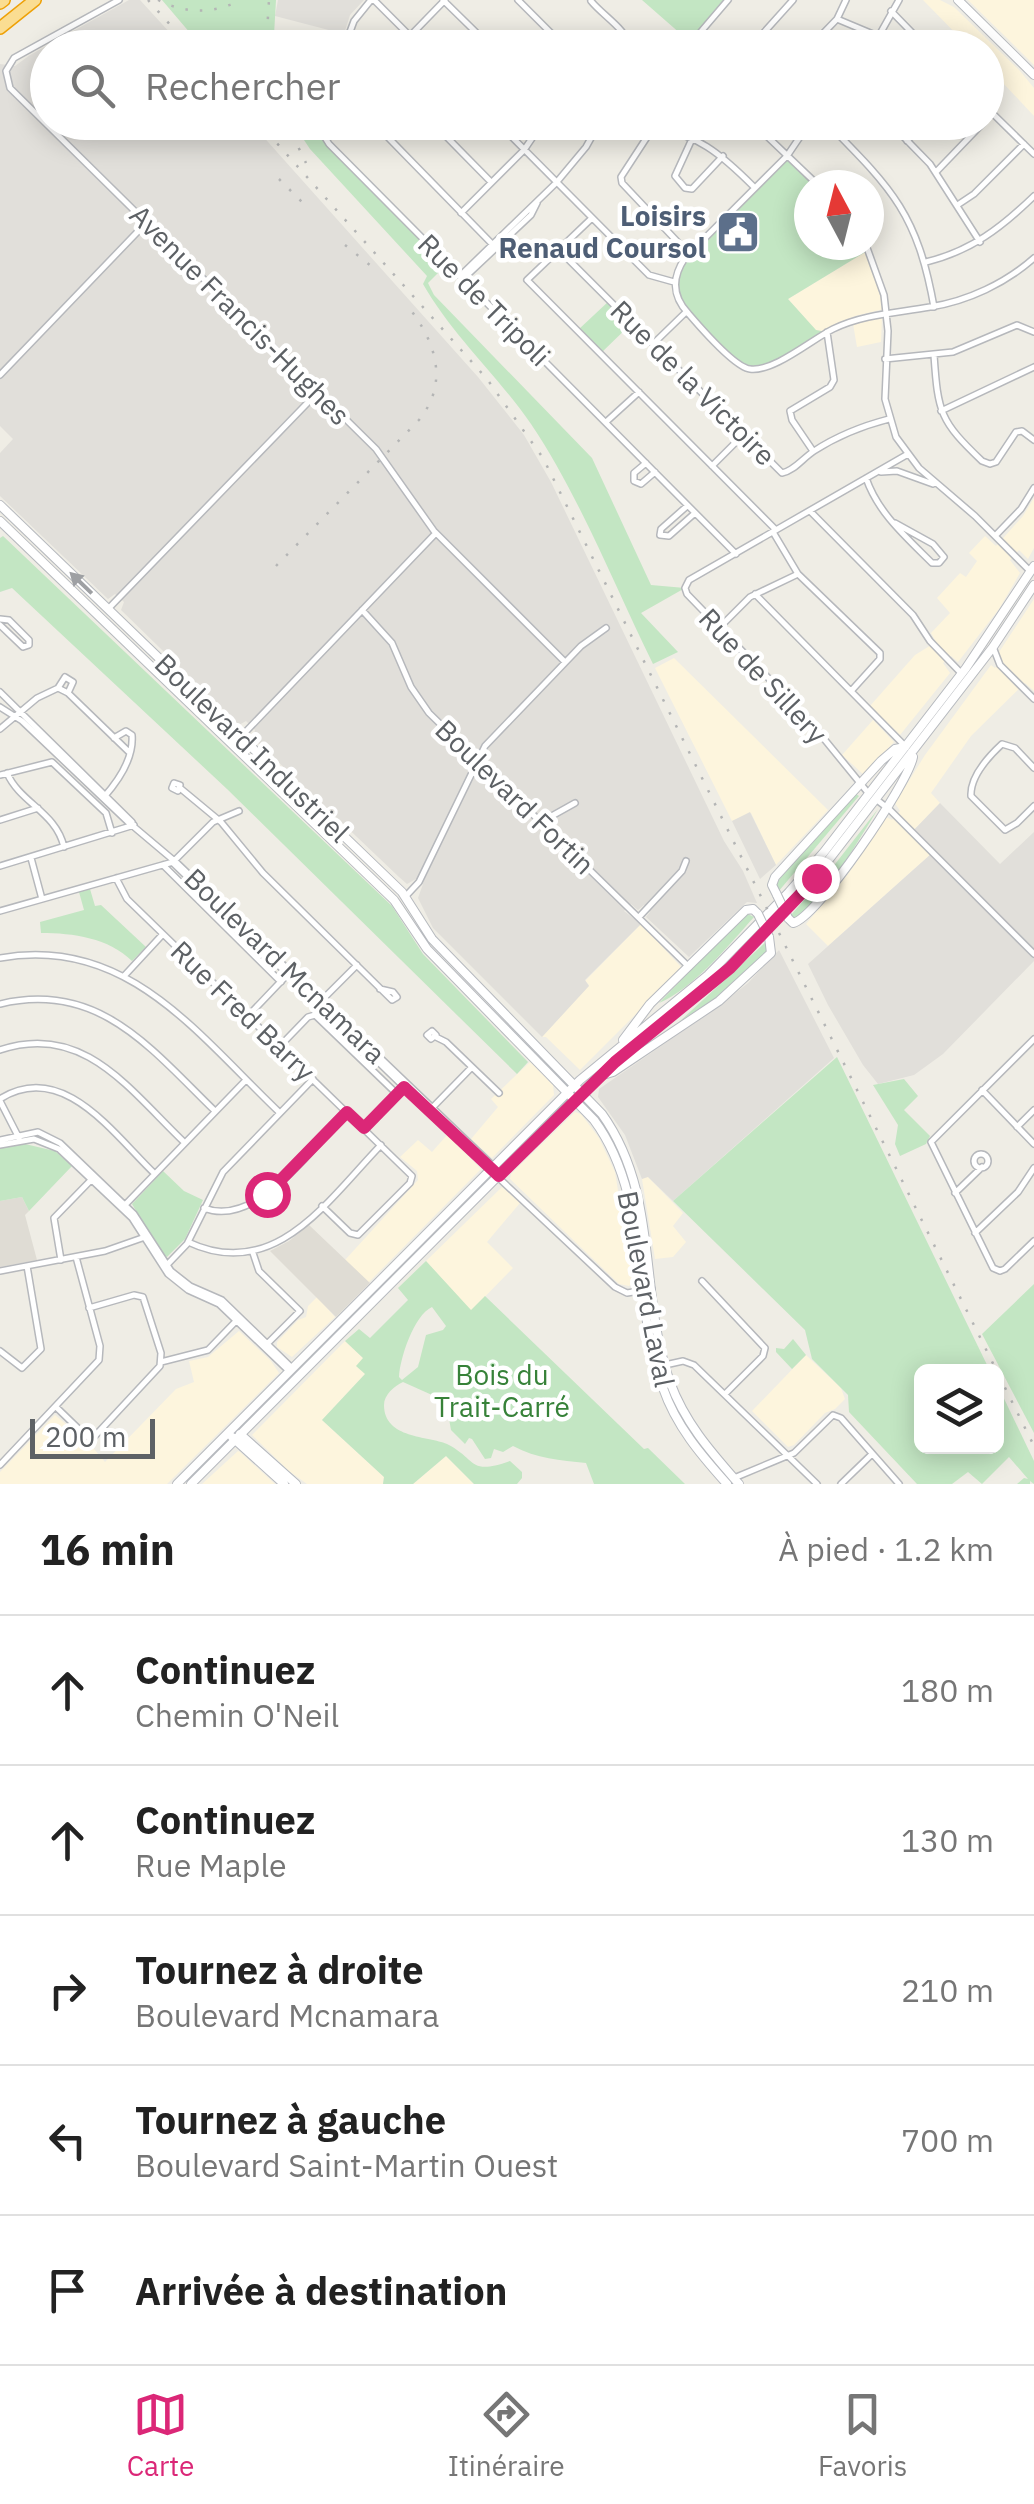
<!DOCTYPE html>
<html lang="fr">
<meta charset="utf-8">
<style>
body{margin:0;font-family:"IBM Plex Sans",sans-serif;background:#f6f6f6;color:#222}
.controls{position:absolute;right:30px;bottom:30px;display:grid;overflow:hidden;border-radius:15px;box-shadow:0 5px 25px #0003}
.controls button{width:90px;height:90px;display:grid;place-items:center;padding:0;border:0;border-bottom:2px solid #e0e0e0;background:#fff;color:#222;font:50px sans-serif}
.compass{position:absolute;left:794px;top:170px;width:90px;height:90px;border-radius:50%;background:#fff;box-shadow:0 5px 25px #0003;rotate:353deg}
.scale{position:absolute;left:30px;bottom:25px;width:125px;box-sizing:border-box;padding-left:10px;border:5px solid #5d6165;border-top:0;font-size:28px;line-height:35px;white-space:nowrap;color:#5d6165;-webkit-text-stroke:8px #fff;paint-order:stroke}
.stop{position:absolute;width:30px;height:30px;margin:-22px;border:8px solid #db2777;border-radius:50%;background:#fff}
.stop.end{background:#db2777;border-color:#fff;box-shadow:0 2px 10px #0008}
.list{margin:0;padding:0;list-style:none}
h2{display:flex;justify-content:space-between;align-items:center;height:130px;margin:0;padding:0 40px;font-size:42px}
h2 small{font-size:32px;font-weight:400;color:#767676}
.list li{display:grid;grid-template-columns:65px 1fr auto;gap:30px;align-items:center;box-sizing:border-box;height:150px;padding:0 40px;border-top:2px solid #e0e0e0}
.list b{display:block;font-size:38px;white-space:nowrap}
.list p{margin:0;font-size:32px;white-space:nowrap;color:#767676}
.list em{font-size:32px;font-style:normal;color:#767676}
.icon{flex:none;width:55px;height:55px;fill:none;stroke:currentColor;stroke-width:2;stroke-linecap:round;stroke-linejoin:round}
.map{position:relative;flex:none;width:1034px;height:1484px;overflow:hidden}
.search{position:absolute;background:#fff;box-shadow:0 5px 25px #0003;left:30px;right:30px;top:30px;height:110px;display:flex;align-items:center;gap:25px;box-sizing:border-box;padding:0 35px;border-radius:55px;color:#767676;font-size:38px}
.sheet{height:880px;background:#fff}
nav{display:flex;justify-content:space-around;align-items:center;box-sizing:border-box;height:140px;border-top:2px solid #e0e0e0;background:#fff;font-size:28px;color:#767676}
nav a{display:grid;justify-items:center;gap:5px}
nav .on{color:#db2777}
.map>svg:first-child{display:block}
.commercial{fill:#fdf5dd}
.industrial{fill:#e1dfda}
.education{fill:#dfdcd4}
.green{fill:#c3e6c3;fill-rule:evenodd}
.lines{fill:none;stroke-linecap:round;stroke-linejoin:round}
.street-casing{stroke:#b6b8bc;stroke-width:8}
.secondary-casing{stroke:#b7babf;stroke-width:10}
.highway-casing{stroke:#eea107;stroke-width:14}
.street{stroke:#fff;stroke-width:5}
.secondary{stroke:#fff;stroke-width:8}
.highway{stroke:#fadd92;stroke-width:11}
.rail{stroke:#b4b5b5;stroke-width:2.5;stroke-dasharray:2.5 12;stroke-linecap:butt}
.secondary-bridge-casing{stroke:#b7babf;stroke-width:10;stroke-linecap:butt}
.secondary-bridge{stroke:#fff;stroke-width:8}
.oneway{fill:#9ea0a3}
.route{stroke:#db2777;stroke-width:12}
.labels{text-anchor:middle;stroke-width:9;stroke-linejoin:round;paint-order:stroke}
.service-label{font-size:28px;font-weight:bold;fill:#4e5e75;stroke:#fff;text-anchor:end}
.street-label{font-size:28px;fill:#5d6165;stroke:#fff}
.park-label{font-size:28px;fill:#378239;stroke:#fff}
</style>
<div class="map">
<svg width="1034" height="1484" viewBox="0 0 1034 1484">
<rect width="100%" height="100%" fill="#efede5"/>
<path class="commercial" d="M 923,0 L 940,0 L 954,7 L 1020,71 L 1034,88 L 1034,116 L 987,66 L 986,48 L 969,47 Z
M 968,0 L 1034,0 L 1034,65 L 1024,55 Z
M 867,251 L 884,309 L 855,316 L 833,325 L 827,332 L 816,331 L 788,299 Z
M 882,317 L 881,342 L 857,347 L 853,324 Z
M 1034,498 L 1034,548 L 1028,559 L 1019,550 L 1010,560 L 1020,573 L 999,609 L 958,662 L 951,656 L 943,663 L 950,673 L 900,735 L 870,706 L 915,655 L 936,642 L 931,633 L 950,613 L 937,598 L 960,573 L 966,577 L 977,561 L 969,553 L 985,536 L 996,546 L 1023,516 Z
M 1034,599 L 1034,691 L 1025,683 L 971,736 L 931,793 L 940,803 L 911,833 L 931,854 L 828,946 L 806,924 L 848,874 L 886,817 L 892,820 L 900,811 L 895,803 L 925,755 L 991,665 L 995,668 L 1001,660 L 999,652 Z
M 674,658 L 828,810 L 776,865 L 751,813 L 732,821 L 655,668 Z
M 873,720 L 894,742 L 864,775 L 842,755 Z
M 641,924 L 682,968 L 580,1070 L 546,1037 L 542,1037 L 589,985 L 585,981 Z
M 530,1062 L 553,1085 L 554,1095 L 492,1158 L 471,1139 L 498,1107 L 491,1099 Z
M 575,1112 L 581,1114 L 599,1138 L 615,1172 L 633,1283 L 629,1286 L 619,1284 L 510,1179 L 511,1174 Z
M 447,1135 L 481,1169 L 368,1283 L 345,1260 L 418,1180 L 417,1171 L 400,1157 L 418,1140 L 432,1152 Z
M 647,1176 L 683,1213 L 673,1226 L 686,1242 L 673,1257 L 655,1259 L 642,1179 Z
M 502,1187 L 520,1203 L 487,1242 L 513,1268 L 471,1311 L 426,1261 Z
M 317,1297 L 335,1317 L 292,1357 L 277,1347 L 277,1342 L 298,1320 L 306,1317 L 308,1306 Z
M 239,1331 L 271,1361 L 279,1373 L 167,1484 L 0,1484 L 0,1472 L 55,1415 L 89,1443 L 105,1462 L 176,1389 L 194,1382 L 189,1361 L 208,1357 Z
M 345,1341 L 363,1358 L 365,1374 L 322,1420 L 384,1477 L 383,1484 L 307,1484 L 289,1471 L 252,1435 Z
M 806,1355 L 841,1388 L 845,1399 L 835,1409 L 825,1413 L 794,1445 L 788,1447 L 752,1411 Z
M 238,1451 L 240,1452 L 275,1484 L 202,1484 Z
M 446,1456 L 474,1484 L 413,1484 Z"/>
<path class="industrial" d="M 129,0 L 140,0 L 183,47 L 48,48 L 48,122 L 251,123 L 478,377 L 524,435 L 551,482 L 724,841 L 743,871 L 757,903 L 747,902 L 689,957 L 646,917 L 650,912 L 644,905 L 638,910 L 631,904 L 624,911 L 641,924 L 585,980 L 589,986 L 542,1037 L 433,928 L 418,898 L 423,884 L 416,879 L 407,884 L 399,877 L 253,738 L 255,730 L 246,721 L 239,725 L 121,610 L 124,602 L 115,594 L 108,599 L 0,496 L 0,453 L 13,439 L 0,426 L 0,64 L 15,66 L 30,55 Z
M 278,0 L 364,0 L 350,15 L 344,34 L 275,16 Z
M 940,803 L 1000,864 L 1034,832 L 1034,961 L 943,1054 L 914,1075 L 878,1084 L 863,1065 L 828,1005 L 808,964 L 931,854 L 911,833 Z
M 750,812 L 776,865 L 760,879 L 732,821 Z
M 779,950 L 834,1058 L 673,1201 L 648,1177 L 642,1179 L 625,1135 L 598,1097 L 599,1089 L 719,1006 L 748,983 Z"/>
<path class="education" d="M 22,1197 L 29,1211 L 25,1215 L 37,1260 L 0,1267 L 0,1201 Z
M 309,1225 L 370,1283 L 336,1317 L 270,1251 L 289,1241 Z"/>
<path class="green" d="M 162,0 L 276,0 L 274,35 L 276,47 L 202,47 Z
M 642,0 L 730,0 L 690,42 Z
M 300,134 L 322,138 L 445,266 L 428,283 L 434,295 L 592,458 L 651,585 L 685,588 L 641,613 L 678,652 L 653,664 C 615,587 579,495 531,424 C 498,376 452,335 423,284 L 427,276 L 310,149 Z
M 787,156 L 818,185 L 809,185 L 809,245 L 865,245 L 867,251 L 788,299 L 816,330 L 827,332 L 769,366 L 745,369 L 686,312 L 675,291 L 677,269 Z
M 610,300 L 632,323 L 601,353 L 578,330 Z
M 3,536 L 392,906 L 423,954 L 528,1062 L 517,1074 L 227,789 L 12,588 L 0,592 L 0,538 Z
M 856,794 L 859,796 L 778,892 L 775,885 L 781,877 Z
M 878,809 L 839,872 L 801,917 L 792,918 L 791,915 L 832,868 Z
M 90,889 L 95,906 L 101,905 L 146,947 L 132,961 C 109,938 73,933 41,933 L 40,922 L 84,910 L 79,892 Z
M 746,913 L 754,917 C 728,946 694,988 659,1003 Z
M 767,941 L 767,953 L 731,988 L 679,1022 Z
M 837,1057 L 990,1371 L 922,1372 L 922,1446 L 996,1446 L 997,1384 L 1034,1461 L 1034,1484 L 1030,1481 L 1030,1484 L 1017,1484 L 1024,1478 L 1028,1479 L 1009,1457 L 982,1484 L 968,1472 L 952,1484 L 917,1484 L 849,1412 L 848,1395 L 812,1359 L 805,1330 L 673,1201 Z
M 904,1079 L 918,1096 L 904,1110 L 930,1136 L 926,1144 L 900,1156 L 895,1144 L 898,1125 L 873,1085 Z
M 25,1144 L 55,1151 L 72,1166 L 29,1211 L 22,1197 L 0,1201 L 0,1148 Z
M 163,1171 L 184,1191 L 203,1200 L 185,1239 L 167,1257 L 162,1254 L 132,1204 Z
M 426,1261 L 471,1310 L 485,1296 L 644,1449 L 648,1448 L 685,1484 L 594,1484 L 586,1463 C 560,1460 537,1459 513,1446 L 503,1452 L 494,1449 L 491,1458 L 485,1459 L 472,1439 L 469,1438 L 465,1444 L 451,1430 L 446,1402 L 442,1396 L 432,1395 L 403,1382 C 394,1386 384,1395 384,1405 C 384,1439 429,1436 447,1444 C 477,1459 468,1476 510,1461 L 522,1472 L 522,1478 L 517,1484 L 474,1484 L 446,1456 L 413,1484 L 383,1484 L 384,1477 L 322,1420 L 365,1374 L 356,1366 L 363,1358 L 345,1341 L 359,1329 L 370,1338 L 408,1300 L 398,1288 ZM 432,1307 L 446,1326 L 443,1330 L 426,1335 L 418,1367 L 402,1380 L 399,1377 C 400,1358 414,1315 432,1307 Z
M 1034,1284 L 1034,1433 L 982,1334 Z
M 793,1339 L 806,1355 L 792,1369 L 776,1352 L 776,1348 L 784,1349 Z"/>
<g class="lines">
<g class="street-casing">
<path id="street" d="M 119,0 L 14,58 L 6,71 L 10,88 L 376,449 L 434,531 L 565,662
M 374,0 L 422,48
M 443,0 L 492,48
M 518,0 L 566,48
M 591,1 C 602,15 628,30 630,48
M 891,11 L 927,48
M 837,19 L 880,37
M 410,36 L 445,0
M 303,48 L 312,48
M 344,48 L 354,21 L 371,0
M 687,48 L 728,0
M 750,48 L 793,0
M 809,48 L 837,19 L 846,0
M 872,48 L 899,0
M 986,107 L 1034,154
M 325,122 L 324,136 L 329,144 L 736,554
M 373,122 L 497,249
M 432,122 L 491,182
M 497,122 L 649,275 L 674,282
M 752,122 L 818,185
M 810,122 L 787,156 L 685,258 C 672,277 672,296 688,313 C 700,327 734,367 750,369 C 774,372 811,340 833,329 C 864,314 897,313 930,307 C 968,301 1006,283 1034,258
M 826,122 C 891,188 917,212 934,307
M 889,122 L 930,164 L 980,242
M 692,139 L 675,176 L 685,188 L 692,189 L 723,156
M 907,141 L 924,122
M 936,172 L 984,122
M 959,204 L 974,194 L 1024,144
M 461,213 L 524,150 L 543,122
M 592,218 L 527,280 L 776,530
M 866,245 L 884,295 L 888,331 L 885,399 L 896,437 L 919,468 L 975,516 L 1031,572
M 559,250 L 782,473 C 794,471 803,458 814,451 C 837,436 862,426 889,419
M 688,253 L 622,183 L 621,177 L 649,134 C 690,124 727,160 754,187
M 926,262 C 971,251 1001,228 1034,196
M 460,276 L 556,183 L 586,147 L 600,122
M 463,279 L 531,215 L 537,203
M 653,344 L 686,312
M 934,355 C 938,413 940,421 982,461 L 990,464 L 996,462 L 1016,432 L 1022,431 L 1034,440
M 885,359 L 953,352 L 1017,325 L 1034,332
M 0,375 L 146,223
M 941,411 L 1034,367
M 606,422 L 639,392
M 813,451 L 792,420 L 790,411 L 830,387 L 834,380 L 827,332
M 646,463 L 634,473 L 634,481 L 641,484 L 655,472
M 712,466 L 742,436
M 881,472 L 897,471 L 933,484
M 866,478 C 878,513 906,537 932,563 L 939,563 L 944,557 L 933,544 L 895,523
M 687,506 L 661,529 L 660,535 L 669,536 L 695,513
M 810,511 L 913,615 L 930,641 L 961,673
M 773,532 L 798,574 L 880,653 L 880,659 L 852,690
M 995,536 L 1021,509 L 1034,488
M 755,594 L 906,747
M 108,609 L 318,392
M 362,610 L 392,643 L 411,687 L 429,713 L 689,967
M 0,619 L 9,620 L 29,640 L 29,645 L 23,647 L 0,625
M 719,628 L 750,597 L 798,574
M 993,647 L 1000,665 L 1034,699
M 58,688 L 68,693 L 129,752
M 0,692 L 132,822
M 0,707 L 22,721 L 127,821 L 178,864 L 491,1164 L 499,1176
M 0,729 L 37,698 L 58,688 L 65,677 L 73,682 L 68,693
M 233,745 L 436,533
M 1034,768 L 1015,748 L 1002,744 C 988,757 970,777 971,796 L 1005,830 L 1017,823 L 1034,806
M 7,773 C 20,803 56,812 64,847
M 0,775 L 52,762 L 106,813 L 112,833
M 174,783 L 180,785 L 178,791 L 172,788 Z
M 180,788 L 221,822 L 263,873 L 392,1000 L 397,997 L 393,992 L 380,989
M 869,794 L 807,718 L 687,594 L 685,588 L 689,580 L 908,454
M 104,797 C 119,780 134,758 132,735 L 126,731 L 114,738
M 877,800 L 890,810 L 1034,954
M 0,820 L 38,808
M 541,822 L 575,803
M 31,858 L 42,899
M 173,863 L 470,1151 L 615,1287 L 627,1293 L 652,1289
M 163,865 L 281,982
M 0,866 L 134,825
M 116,878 L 127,899 L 412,1176 L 410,1183 L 358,1235 L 350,1233 L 322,1206
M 405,897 L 419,882 L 485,746 L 581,646 L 606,628
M 0,911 L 173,862 L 213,822 L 239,811
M 639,917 L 682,871 L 686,861
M 0,958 C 127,935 198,1035 280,1113
M 125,975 L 163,934
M 321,1001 L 357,965
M 0,1004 C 99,980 152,1050 215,1111
M 248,1016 L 288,974
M 432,1031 L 436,1035 L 431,1039 L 427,1035 Z
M 436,1037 L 446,1042 L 499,1093
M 1034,1039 L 931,1142 L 993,1268 L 1000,1271 L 1005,1269 L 1034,1241
M 280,1046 L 308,1017 L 315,1015 L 397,1094
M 0,1050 C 84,1021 131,1092 185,1143
M 982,1090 L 1034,1144
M 0,1099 C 63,1059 114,1135 155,1174
M 0,1101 L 19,1138
M 432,1108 L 472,1067
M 1017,1127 L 1034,1110
M 364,1128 L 397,1094
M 0,1140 L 38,1132 L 60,1143 L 134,1214 L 171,1271 L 190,1286 L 222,1300 L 291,1367
M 0,1145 L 34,1139 L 59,1149 L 132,1218 L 168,1274 L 188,1290 L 219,1304 L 290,1372
M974 1161a7 7 0 1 1 14 0a7 7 0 1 1-14 0Z
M 955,1193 L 982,1167
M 124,1206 L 246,1080
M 204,1208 C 257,1229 313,1146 346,1113
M 975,1233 L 1018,1192 L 1034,1168
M 188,1242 C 275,1283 328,1200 381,1145
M 253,1253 L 259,1271 L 300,1311 L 266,1345
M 61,1260 L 54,1218 L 92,1179
M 165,1267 L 187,1244 L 223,1172 L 313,1079
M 0,1271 L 105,1251 L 145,1237
M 702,1281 L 765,1348 L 763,1356 L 725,1394
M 0,1351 L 22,1368 L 41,1349 L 27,1266
M 161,1362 L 208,1350 L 238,1319
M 665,1365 L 683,1361 L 694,1365 L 817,1484
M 56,1407 L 86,1436 L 93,1438 L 160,1366 L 161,1353 L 143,1297 L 134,1295 L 89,1308
M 0,1465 L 99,1360 L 100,1346 L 76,1257
M 734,1478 L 794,1453 L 833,1415 L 841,1418 L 899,1484
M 841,1484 L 871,1455"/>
</g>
<g class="secondary-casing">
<path id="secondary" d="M 958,0 L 1034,75
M 0,505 L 402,892 L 432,939 L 602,1114 C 660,1195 638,1293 670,1382 C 685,1423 711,1452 739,1484
M 0,521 L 394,900 L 427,949 L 594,1120 C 651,1197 631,1302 663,1388 C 676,1426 701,1455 727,1484
M 777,895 L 772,885 L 775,877 L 881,761 L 895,749 L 905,747
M 788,918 L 793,923 C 817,918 908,784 913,757
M 623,1040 L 650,1004 L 746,910 L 753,909 L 758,914
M 603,1075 L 613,1072 L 719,1001 L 771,953 L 769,937
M 240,1434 L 296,1484
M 232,1437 L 284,1484
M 177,1484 L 580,1080 L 708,975 L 789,892 L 824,852 L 966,668 L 1034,566
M 191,1484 L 576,1098 L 624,1054 L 718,979 L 810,884 L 993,647 L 1034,585"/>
</g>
<g class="highway-casing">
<path id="highway" d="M 0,3 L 4,0
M 0,28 L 35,0"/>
</g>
<use href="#street" class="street"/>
<use href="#secondary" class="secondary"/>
<use href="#highway" class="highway"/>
<path class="rail" d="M 148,0 L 191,48
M 158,0 C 186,14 213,14 241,0
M 266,48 L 269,0
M 258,122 L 487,379 L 543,458 L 1034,1446
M 286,122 L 306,163
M 279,179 L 307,207
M 345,245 L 376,270
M 276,566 L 419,420 C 449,383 436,343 410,309"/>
<g class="secondary-bridge-casing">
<path id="secondary-bridge" d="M 777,895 L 788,918
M 758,914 L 769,937"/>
</g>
<use href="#secondary-bridge" class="secondary-bridge"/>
</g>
<defs><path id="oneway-solid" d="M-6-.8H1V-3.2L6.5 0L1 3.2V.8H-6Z" transform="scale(2.5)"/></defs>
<use class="oneway" href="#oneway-solid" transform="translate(81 583) rotate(-136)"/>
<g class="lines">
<path class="route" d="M 267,1194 L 347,1112 L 364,1128 L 404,1087 L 499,1176 L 615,1062 L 730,968 L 816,878"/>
</g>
<defs>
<g id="civic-square" transform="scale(2.25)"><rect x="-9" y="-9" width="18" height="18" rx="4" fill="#5c6f8a" stroke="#fff"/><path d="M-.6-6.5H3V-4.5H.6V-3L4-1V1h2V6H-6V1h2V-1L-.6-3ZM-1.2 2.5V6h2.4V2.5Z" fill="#fff"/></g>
</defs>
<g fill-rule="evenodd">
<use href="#civic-square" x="738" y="232"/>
</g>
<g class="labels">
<g class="service-label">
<text x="706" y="226">Loisirs<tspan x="706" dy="32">Renaud Coursol</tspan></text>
</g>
<g class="street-label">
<text transform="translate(484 300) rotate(45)" y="10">Rue de Tripoli</text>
<text transform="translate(240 315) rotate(45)" y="10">Avenue Francis-Hughes</text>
<text transform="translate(693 383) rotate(45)" y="10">Rue de la Victoire</text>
<text transform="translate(763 676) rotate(47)" y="10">Rue de Sillery</text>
<text transform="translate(252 748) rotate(44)" y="10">Boulevard Industriel</text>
<text transform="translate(515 797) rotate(44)" y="10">Boulevard Fortin</text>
<text transform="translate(285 966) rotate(44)" y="10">Boulevard Mcnamara</text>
<text transform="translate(243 1011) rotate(44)" y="10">Rue Fred Barry</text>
<text transform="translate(646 1289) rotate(79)" y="10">Boulevard Laval</text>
</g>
<g class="park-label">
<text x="502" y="1385">Bois du<tspan x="502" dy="32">Trait-Carré</tspan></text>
</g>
</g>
</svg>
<div class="controls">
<button><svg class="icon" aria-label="layers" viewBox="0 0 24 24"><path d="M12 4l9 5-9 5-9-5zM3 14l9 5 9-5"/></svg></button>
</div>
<svg class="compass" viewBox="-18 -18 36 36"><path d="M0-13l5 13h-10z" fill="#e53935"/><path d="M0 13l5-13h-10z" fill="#767676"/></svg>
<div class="scale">200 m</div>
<div class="stop" style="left:267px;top:1194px"></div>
<div class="stop end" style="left:816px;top:878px"></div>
<div class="search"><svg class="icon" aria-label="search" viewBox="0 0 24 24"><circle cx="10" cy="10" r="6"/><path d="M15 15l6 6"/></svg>Rechercher</div>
</div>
<section class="sheet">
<h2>16 min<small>À pied · 1.2 km</small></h2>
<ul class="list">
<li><svg class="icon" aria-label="ahead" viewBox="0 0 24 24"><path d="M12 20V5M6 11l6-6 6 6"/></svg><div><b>Continuez</b><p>Chemin O'Neil</p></div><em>180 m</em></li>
<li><svg class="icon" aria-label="ahead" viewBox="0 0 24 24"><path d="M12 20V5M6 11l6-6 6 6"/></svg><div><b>Continuez</b><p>Rue Maple</p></div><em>130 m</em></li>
<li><svg class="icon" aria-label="right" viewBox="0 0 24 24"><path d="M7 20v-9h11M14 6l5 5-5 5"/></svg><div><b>Tournez à droite</b><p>Boulevard Mcnamara</p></div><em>210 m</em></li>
<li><svg class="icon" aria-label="left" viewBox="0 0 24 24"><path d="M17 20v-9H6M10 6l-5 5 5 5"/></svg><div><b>Tournez à gauche</b><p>Boulevard Saint-Martin Ouest</p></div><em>700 m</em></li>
<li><svg class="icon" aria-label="arrive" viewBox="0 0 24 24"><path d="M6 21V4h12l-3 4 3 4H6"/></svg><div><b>Arrivée à destination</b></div></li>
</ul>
</section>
<nav>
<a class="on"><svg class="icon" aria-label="map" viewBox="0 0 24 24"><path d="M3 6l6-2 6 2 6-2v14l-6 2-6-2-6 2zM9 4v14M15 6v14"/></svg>Carte</a>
<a><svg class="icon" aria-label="directions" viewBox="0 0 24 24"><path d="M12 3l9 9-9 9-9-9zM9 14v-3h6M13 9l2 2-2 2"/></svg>Itinéraire</a>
<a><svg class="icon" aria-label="saved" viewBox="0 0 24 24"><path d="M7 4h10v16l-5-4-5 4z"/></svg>Favoris</a>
</nav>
